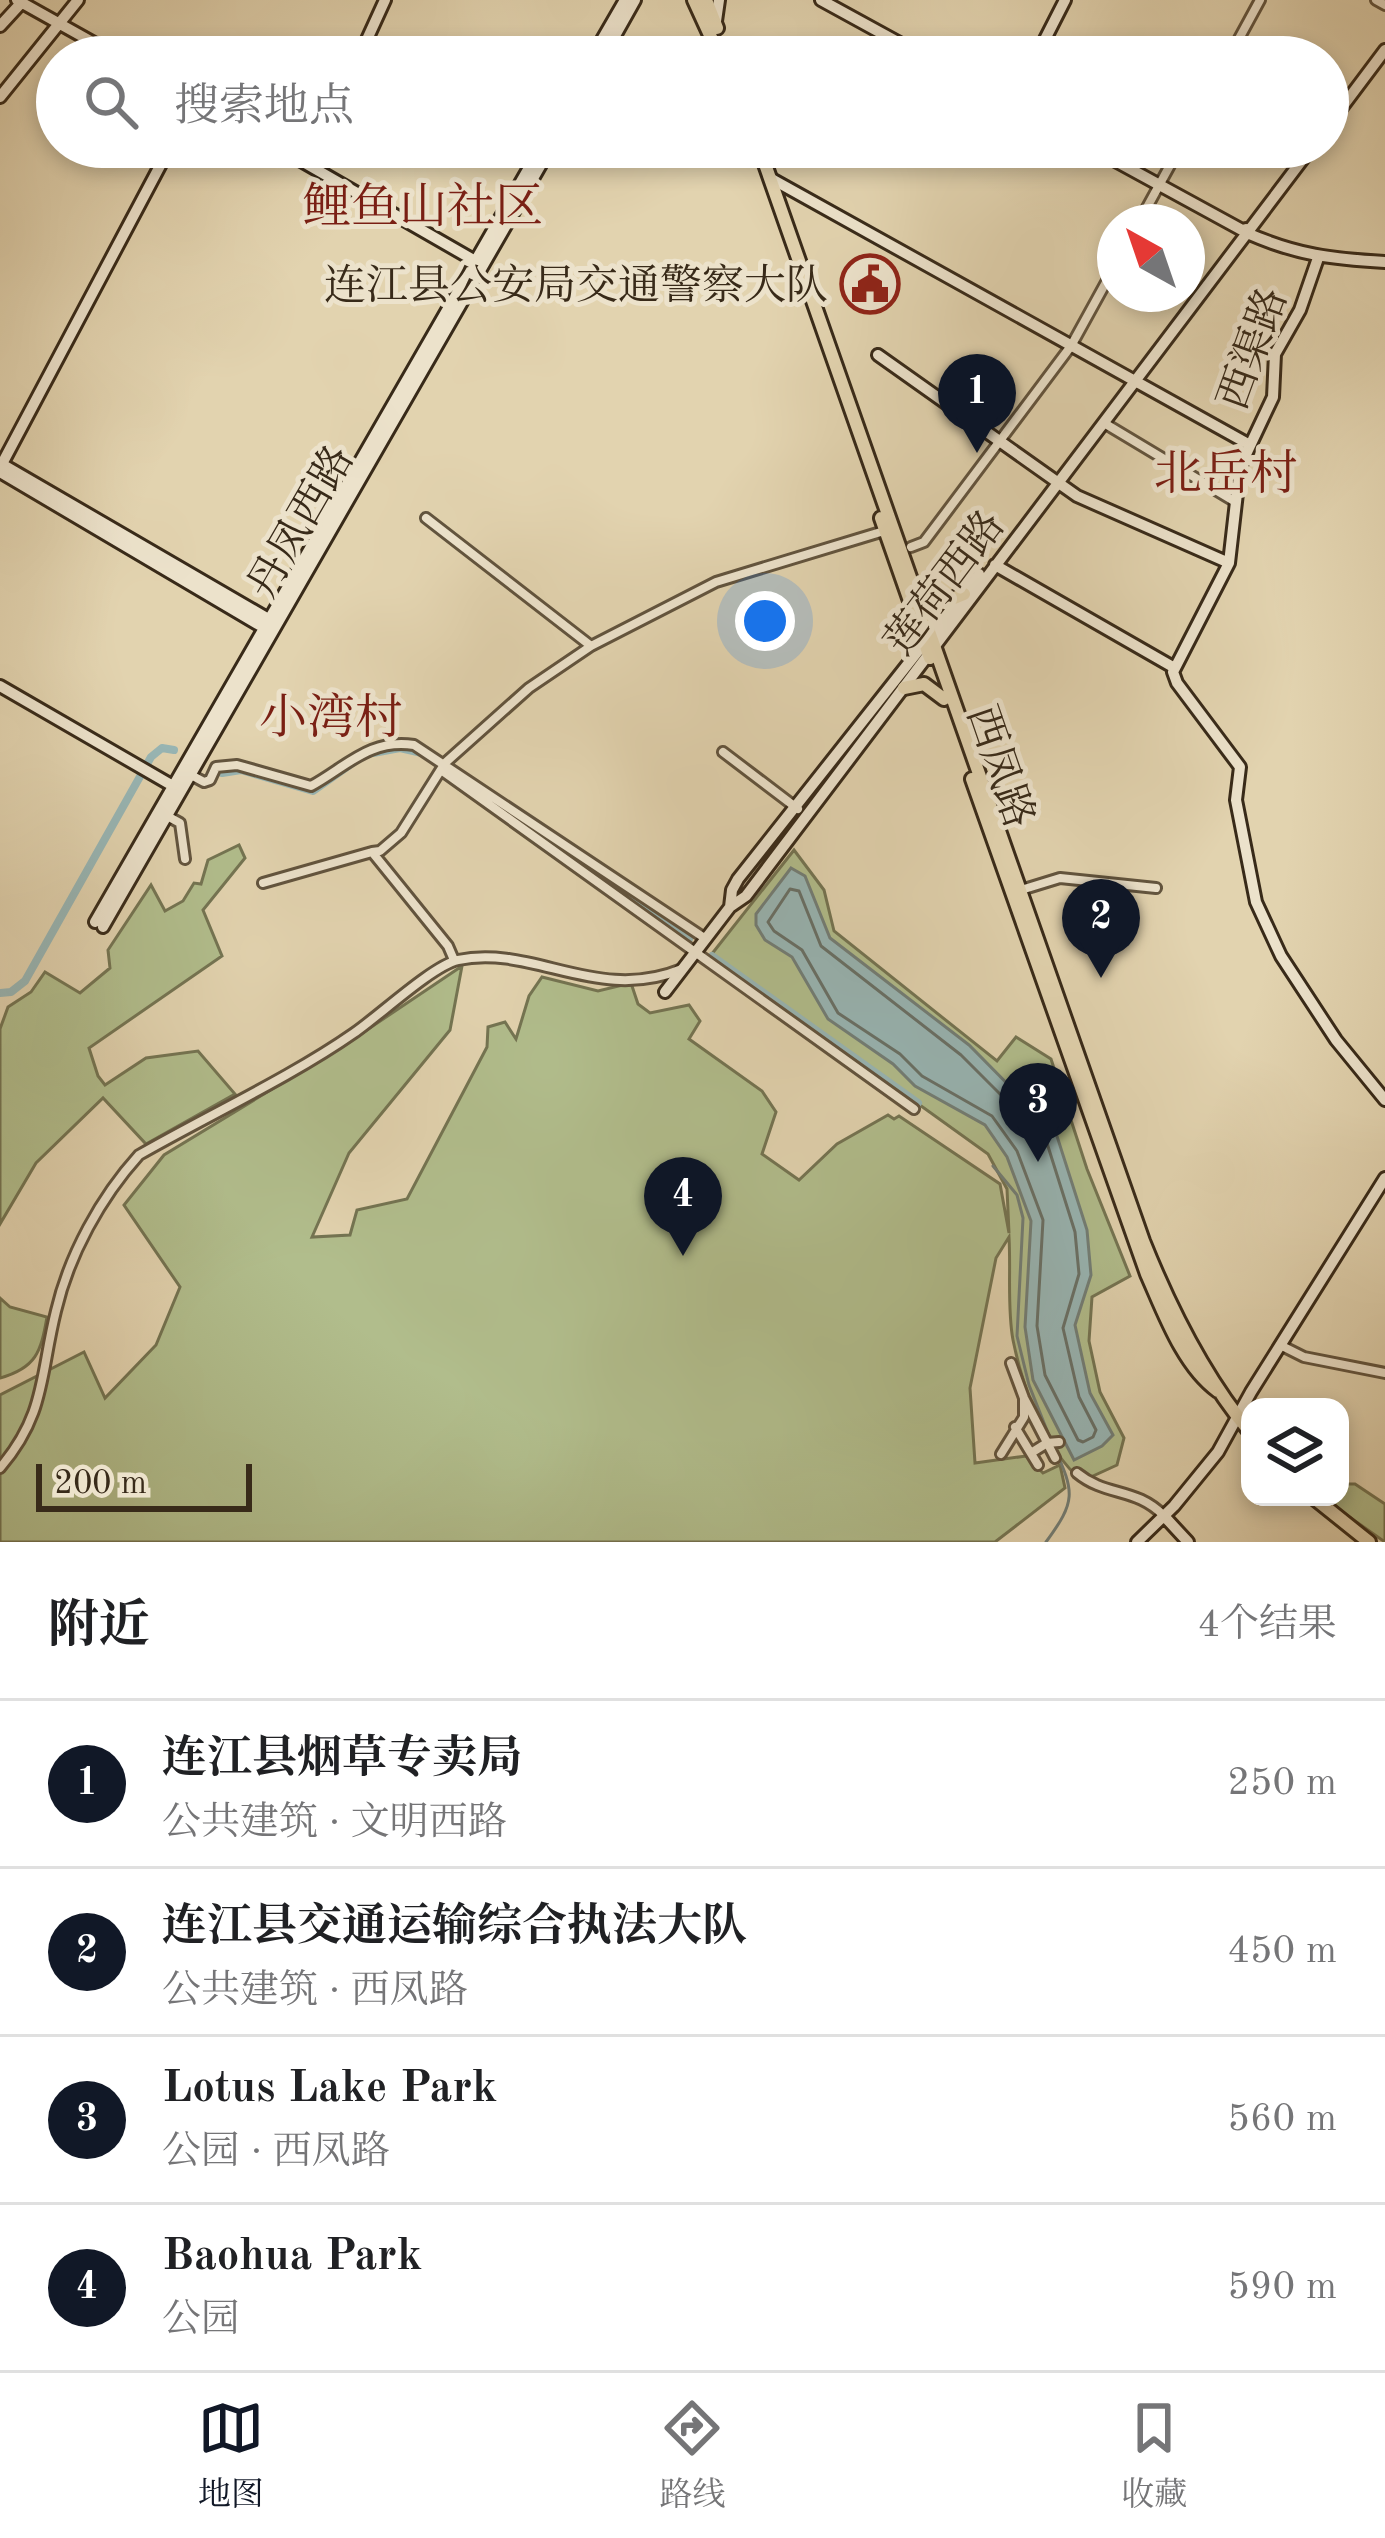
<!DOCTYPE html>
<html lang="zh">
<meta charset="utf-8">
<style>
body{margin:0;font-family:"Old Standard TT","Noto Serif SC",serif;background:#f2f2f2;color:#202124}
.controls{position:absolute;right:36px;bottom:36px;display:grid;overflow:hidden;border-radius:24px;box-shadow:0 6px 18px #0003}
.controls button{width:108px;height:108px;display:grid;place-items:center;padding:0;border:0;border-bottom:3px solid #e0e0e0;background:#fff;color:#202124;font:60px sans-serif}
.compass{position:absolute;left:1097px;top:204px;width:108px;height:108px;border-radius:50%;background:#fff;box-shadow:0 6px 18px #0003;rotate:320deg}
.scale{position:absolute;left:36px;bottom:30px;width:216px;box-sizing:border-box;padding-left:12px;border:6px solid #382a19;border-top:0;font-size:33px;line-height:42px;white-space:nowrap;color:#382a19;-webkit-text-stroke:9px #ece2cb;paint-order:stroke}
.you{position:absolute;left:765px;top:621px;width:42px;height:42px;margin:-30px;border:9px solid #fff;border-radius:50%;background:#1a73e8;box-shadow:0 0 0 18px #1a73e833}
.badge{display:grid;place-items:center;width:78px;height:78px;border-radius:50%;background:#111827;color:#fff;font-size:39px;font-weight:700}
.pin{position:absolute;translate:-50% -99px;filter:drop-shadow(0 3px 6px #0008)}
.pin::after{content:'';position:absolute;top:63px;width:42px;height:36px;background:inherit;clip-path:polygon(0 0,100% 0,50% 100%)}
.list{margin:0;padding:0;list-style:none}
h2{display:flex;justify-content:space-between;align-items:center;height:156px;margin:0;padding:0 48px;font-size:51px}
h2 small{font-size:39px;font-weight:400;color:#757577}
.list li{display:grid;grid-template-columns:78px 1fr auto;gap:36px;align-items:center;box-sizing:border-box;height:168px;padding:0 48px;border-top:3px solid #e0e0e0}
.list b{display:block;font-size:45px;white-space:nowrap}
.list p{margin:0;font-size:39px;white-space:nowrap;color:#757577}
.list em{font-size:39px;font-style:normal;color:#757577}
.icon{flex:none;width:66px;height:66px;fill:none;stroke:currentColor;stroke-width:2;stroke-linecap:round;stroke-linejoin:round}
.map{position:relative;flex:none;width:1385px;height:1542px;overflow:hidden}
.search{position:absolute;background:#fff;box-shadow:0 6px 18px #0003;left:36px;right:36px;top:36px;height:132px;display:flex;align-items:center;gap:30px;box-sizing:border-box;padding:0 42px;border-radius:66px;color:#757577;font-size:45px}
.sheet{height:828px;background:#fff}
nav{display:flex;justify-content:space-around;align-items:center;box-sizing:border-box;height:168px;border-top:3px solid #e0e0e0;background:#fff;font-size:33px;color:#757577}
nav a{display:grid;justify-items:center;gap:6px}
nav .on{color:#111827}
.map>svg:first-child{display:block}
.green{fill:#b1bd8c;stroke:#747452;stroke-width:3}
.water{fill:#98b6b5;stroke:#727e77;stroke-width:3}
.lines{fill:none;stroke-linecap:round;stroke-linejoin:round}
.shore{stroke:#687067;stroke-width:3}
.stream{stroke:#727e77;stroke-width:3}
.canal{stroke:#98b6b5;stroke-width:8}
.street-casing{stroke:#62543e;stroke-width:14}
.secondary-casing{stroke:#382a19;stroke-width:16}
.primary-casing{stroke:#382a19;stroke-width:18}
.street{stroke:#ece2cb;stroke-width:8}
.secondary{stroke:#ece2cb;stroke-width:10}
.primary{stroke:#e2d3af;stroke-width:12}
.labels{text-anchor:middle;stroke-width:10;stroke-linejoin:round;paint-order:stroke}
.poi-label{font-size:42px;fill:#382a19;stroke:#ece2cb;text-anchor:end}
.street-label{font-size:42px;fill:#382a19;stroke:#ece2cb}
.quarter-label{font-size:48px;fill:#7a1f14;stroke:#ece2cb}
</style>
<div class="map">
<svg width="1385" height="1542" viewBox="0 0 1385 1542">
<rect width="100%" height="100%" fill="#e2d3af"/>
<filter id="stains"><feTurbulence type="fractalNoise" baseFrequency=".00167" numOctaves="4"/><feColorMatrix values="0 0 0 0 .2 0 0 0 0 .09 0 0 0 0 .02 0 0 0 .5 -.17"/></filter>
<radialGradient id="worn" r=".72"><stop offset=".6" stop-color="#630" stop-opacity="0"/><stop offset="1" stop-color="#630" stop-opacity=".3"/></radialGradient>
<path class="green" d="M 239,845 L 245,858 L 203,910 L 222,956 L 89,1048 L 98,1076 L 105,1085 L 146,1058 L 198,1051 L 235,1094 L 146,1144 L 103,1098 L 36,1163 L 0,1224 L 0,1029 L 8,1007 L 31,992 L 45,972 L 80,993 L 110,968 L 108,950 L 151,885 L 165,911 L 183,901 L 194,883 L 201,884 L 208,860 Z
M 794,850 L 824,890 L 834,931 L 997,1061 L 1016,1037 L 1051,1059 L 1087,1169 L 1130,1276 L 1092,1297 L 1089,1341 L 1100,1392 L 1124,1438 L 1117,1465 L 1082,1481 C 1044,1448 1023,1389 1013,1340 C 1007,1308 1011,1271 1009,1237 L 996,1258 L 970,1388 L 975,1463 L 1026,1456 L 1043,1473 L 1060,1465 L 1065,1488 L 995,1542 L 0,1542 L 0,1395 L 84,1352 L 105,1398 L 156,1345 L 180,1287 L 124,1205 L 164,1155 L 346,1044 L 462,966 L 450,1030 L 349,1153 L 312,1237 L 350,1235 L 357,1210 L 407,1199 L 487,1047 L 488,1027 L 505,1022 L 516,1039 L 529,996 L 542,977 L 598,991 L 631,983 L 638,1004 L 650,1013 L 689,1005 L 700,1021 L 689,1039 L 762,1091 L 776,1112 L 762,1154 L 799,1180 L 837,1144 L 888,1115 L 894,1119 L 899,1116 L 1000,1184 L 1009,1233 L 1007,1189 L 988,1154 L 711,955 Z
M 0,1298 L 10,1307 L 47,1317 C 41,1352 36,1368 0,1378 Z
M 1340,1484 L 1355,1484 L 1385,1504 L 1385,1542 L 1321,1497 L 1340,1497 Z"/>
<path class="water" d="M 791,868 L 805,876 L 830,938 L 969,1045 L 1056,1133 L 1087,1230 L 1091,1275 L 1075,1325 L 1090,1393 L 1113,1435 L 1102,1446 L 1074,1460 L 1033,1380 L 1025,1327 L 1031,1221 L 1007,1157 L 985,1125 L 915,1086 L 893,1064 L 828,1019 L 792,957 L 765,940 L 756,925 L 756,914 Z"/>
<g class="lines">
<path class="shore" d="M 790,889 L 799,891 L 821,946 L 961,1055 L 1046,1140 L 1075,1232 L 1079,1274 L 1063,1328 L 1079,1397 L 1096,1430 L 1093,1437 L 1083,1442 L 1078,1440 L 1045,1375 L 1037,1326 L 1043,1220 L 1017,1151 L 992,1116 L 922,1076 L 900,1054 L 838,1013 L 802,950 L 774,931 L 768,922 Z"/>
<path class="stream" d="M 993,1166 L 1017,1195 L 1023,1218 L 1017,1336 L 1029,1385 L 1050,1438
M 1046,1542 C 1076,1501 1075,1493 1054,1447"/>
<path class="canal" d="M 373,753 L 400,748 L 422,753
M 222,773 L 241,770 L 313,791 L 354,762
M 499,806 L 689,939
M 712,956 L 918,1103
M 0,993 L 11,992 L 25,981 L 151,757 L 162,748 L 174,750"/>
<g class="street-casing">
<path id="street" d="M 1376,0 L 1385,5
M 1229,57 L 1260,0
M 1139,222 L 1180,147
M 1104,423 L 1234,501
M 426,518 L 591,646
M 911,547 L 924,542 L 1071,346 L 1115,266
M 723,752 L 798,809
M 441,770 L 914,1109
M 191,775 L 204,782 L 210,780 L 216,767 L 237,765 L 311,786 C 346,767 370,738 414,745 L 706,939
M 169,817 L 180,823 L 185,859
M 372,852 L 380,851 L 401,833 L 445,763 L 529,688 L 591,646 L 716,582 L 884,531
M 263,883 L 372,852 L 448,946 L 454,960
M 1021,890 L 1060,878 L 1156,888
M 1280,1345 L 1304,1357 L 1385,1373
M 1011,1363 L 1024,1398 L 1055,1458
M 1015,1427 L 1038,1465
M 1031,1453 L 1047,1443 L 1059,1442
M 1001,1454 L 1024,1417 L 1024,1399
M 0,1468 C 46,1414 40,1375 56,1311 C 69,1255 101,1197 139,1155 C 207,1116 291,1077 354,1033 C 379,1016 432,966 458,960 C 533,944 597,1004 682,969
M 1077,1473 C 1106,1497 1136,1487 1164,1516"/>
</g>
<g class="secondary-casing">
<path id="secondary" d="M 17,0 L 119,57
M 821,0 L 925,57
M 716,21 L 719,0
M 0,26 L 22,2
M 359,57 L 385,0
M 592,57 L 625,0
M 603,57 L 635,0
M 1036,57 L 1065,0
M 0,97 L 78,0
M 1328,126 L 1385,50
M 277,147 L 477,262
M 1090,147 L 1242,230 L 1246,229 L 1247,233 C 1297,255 1332,259 1385,262
M 770,178 L 1250,445
M 1318,258 L 1300,310 L 1275,354 L 1273,397 L 1240,467 L 1229,563 L 1173,672 L 1177,683 L 1240,767 L 1236,800 L 1256,902 L 1281,956 L 1336,1040 L 1385,1100
M 878,355 L 1077,496 L 1229,563
M 0,463 L 272,621
M 2,464 L 170,147
M 0,472 L 266,629
M 995,565 L 1173,667
M 0,686 L 173,786
M 730,907 L 732,890 L 738,879 L 979,574
M 95,922 L 541,147
M 103,927 L 551,147
M 665,992 L 730,907 L 746,896 L 1312,147
M 1164,1516 L 1188,1542
M 1137,1542 L 1174,1506 L 1218,1452 L 1251,1392 L 1385,1178"/>
</g>
<g class="primary-casing">
<path id="primary" d="M 694,0 L 720,57
M 706,0 L 717,28
M 759,147 L 1143,1241 C 1169,1306 1205,1378 1250,1432
M 881,518 L 930,658
M 916,591 L 942,603 L 964,594
M 904,688 L 924,684 L 944,699
M 972,779 L 1147,1274 C 1164,1312 1183,1366 1218,1391
M 1313,1497 L 1369,1542"/>
</g>
<use href="#street" class="street"/>
<use href="#secondary" class="secondary"/>
<use href="#primary" class="primary"/>
</g>
<defs>
<g id="civic-ring" transform="scale(3)"><circle r="9.5" fill="#ece2cb" stroke="#8f2418" stroke-width="1.5"/><path d="M-.6-6.5H3V-4.5H.6V-3L4-1V1h2V6H-6V1h2V-1L-.6-3ZM-1.2 2.5V6h2.4V2.5Z" fill="#8f2418"/></g>
</defs>
<g fill-rule="evenodd">
<use href="#civic-ring" x="870" y="284"/>
</g>
<g class="labels">
<g class="poi-label">
<text x="828" y="299">连江县公安局交通警察大队</text>
</g>
<g class="street-label">
<text transform="translate(1251 348) rotate(-70)" y="15">西渠路</text>
<text transform="translate(299 521) rotate(-60)" y="15">丹凤西路</text>
<text transform="translate(943 582) rotate(-53)" y="15">莲荷西路</text>
<text transform="translate(1002 766) rotate(71)" y="15">西凤路</text>
</g>
<g class="quarter-label">
<text x="423" y="222">鲤鱼山社区</text>
<text x="1226" y="489">北岳村</text>
<text x="331" y="733">小湾村</text>
</g>
</g>
<rect width="100%" height="100%" filter="url(#stains)"/>
<rect width="100%" height="100%" fill="url(#worn)"/>
</svg>
<div class="controls">
<button><svg class="icon" aria-label="layers" viewBox="0 0 24 24"><path d="M12 4l9 5-9 5-9-5zM3 14l9 5 9-5"/></svg></button>
</div>
<svg class="compass" viewBox="-18 -18 36 36"><path d="M0-13l5 13h-10z" fill="#e53935"/><path d="M0 13l5-13h-10z" fill="#757577"/></svg>
<div class="scale">200 m</div>
<div class="you"></div>
<div class="pin badge" style="left:977px;top:453px">1</div>
<div class="pin badge" style="left:1101px;top:978px">2</div>
<div class="pin badge" style="left:1038px;top:1162px">3</div>
<div class="pin badge" style="left:683px;top:1256px">4</div>
<div class="search"><svg class="icon" aria-label="search" viewBox="0 0 24 24"><circle cx="10" cy="10" r="6"/><path d="M15 15l6 6"/></svg>搜索地点</div>
</div>
<section class="sheet">
<h2>附近<small>4个结果</small></h2>
<ul class="list">
<li><span class="badge">1</span><div><b>连江县烟草专卖局</b><p>公共建筑 · 文明西路</p></div><em>250 m</em></li>
<li><span class="badge">2</span><div><b>连江县交通运输综合执法大队</b><p>公共建筑 · 西凤路</p></div><em>450 m</em></li>
<li><span class="badge">3</span><div><b>Lotus Lake Park</b><p>公园 · 西凤路</p></div><em>560 m</em></li>
<li><span class="badge">4</span><div><b>Baohua Park</b><p>公园</p></div><em>590 m</em></li>
</ul>
</section>
<nav>
<a class="on"><svg class="icon" aria-label="map" viewBox="0 0 24 24"><path d="M3 6l6-2 6 2 6-2v14l-6 2-6-2-6 2zM9 4v14M15 6v14"/></svg>地图</a>
<a><svg class="icon" aria-label="directions" viewBox="0 0 24 24"><path d="M12 3l9 9-9 9-9-9zM9 14v-3h6M13 9l2 2-2 2"/></svg>路线</a>
<a><svg class="icon" aria-label="saved" viewBox="0 0 24 24"><path d="M7 4h10v16l-5-4-5 4z"/></svg>收藏</a>
</nav>
